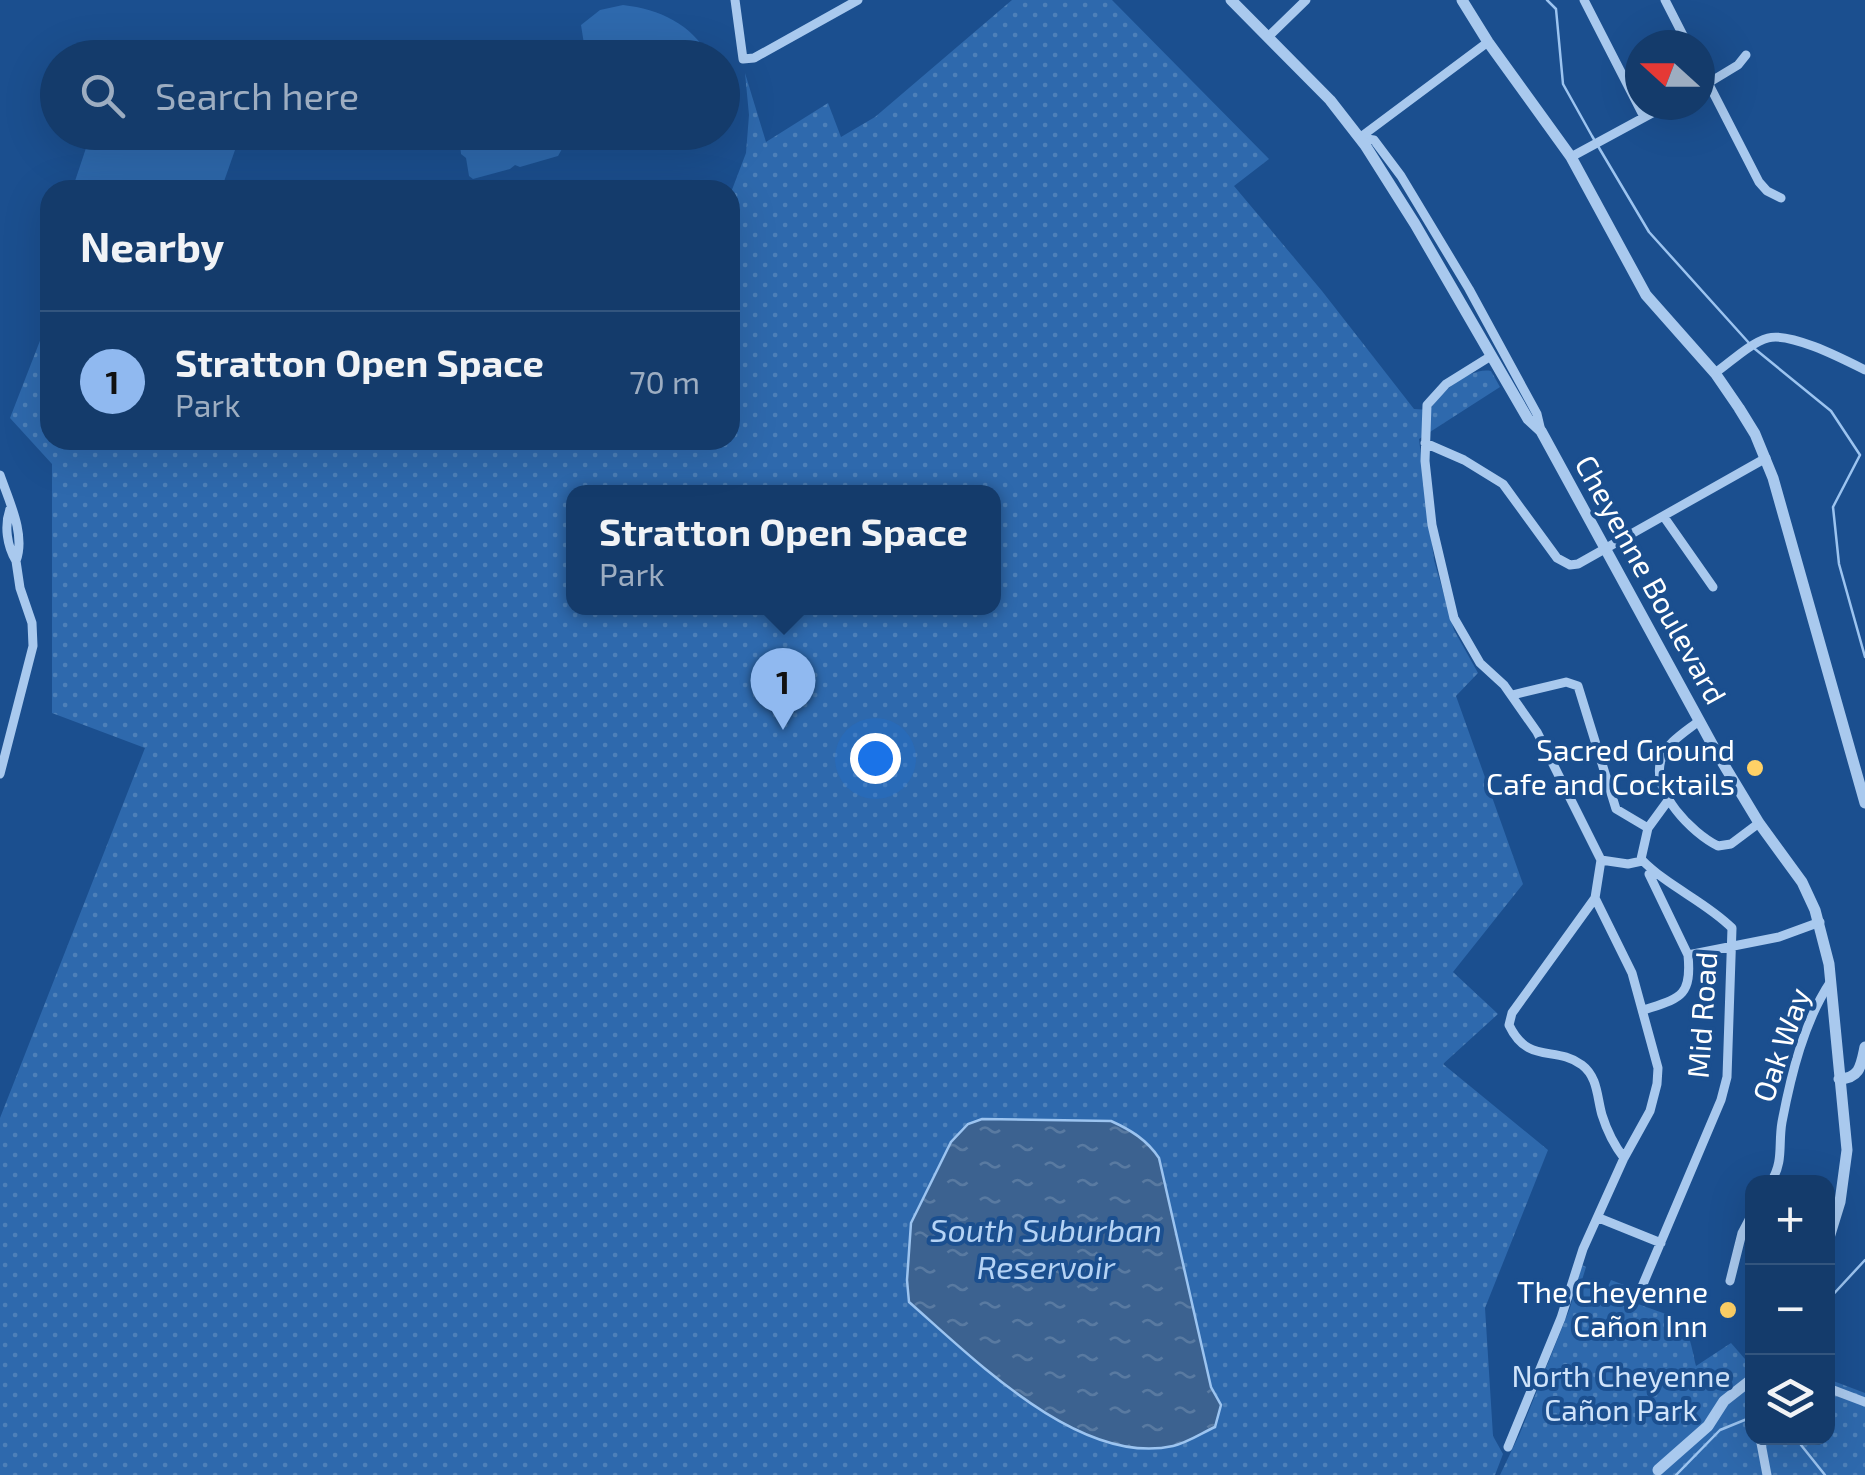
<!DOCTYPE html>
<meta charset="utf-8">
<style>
body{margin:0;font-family:"Exo 2",sans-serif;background:#1d4271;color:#f1f3f6}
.controls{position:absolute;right:30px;bottom:30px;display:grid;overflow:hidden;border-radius:20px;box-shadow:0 10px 40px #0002}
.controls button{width:90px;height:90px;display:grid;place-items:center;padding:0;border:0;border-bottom:2px solid #33557e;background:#143b6b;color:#f1f3f6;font:50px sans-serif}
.compass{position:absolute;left:1625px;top:30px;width:90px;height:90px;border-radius:50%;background:#143b6b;box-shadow:0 10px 40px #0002;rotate:291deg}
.you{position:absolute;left:875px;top:758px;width:35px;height:35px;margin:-25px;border:8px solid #fff;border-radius:50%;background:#1a73e8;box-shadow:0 0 0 15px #1a73e833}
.badge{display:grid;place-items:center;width:65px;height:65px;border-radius:50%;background:#90b9f0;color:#111;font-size:32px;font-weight:700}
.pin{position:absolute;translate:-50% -82px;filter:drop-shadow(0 2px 5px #0008)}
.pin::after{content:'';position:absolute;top:52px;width:35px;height:30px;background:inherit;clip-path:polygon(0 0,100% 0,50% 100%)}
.popup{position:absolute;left:566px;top:485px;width:435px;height:130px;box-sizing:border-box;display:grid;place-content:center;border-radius:20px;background:#143b6b;filter:drop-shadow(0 2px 8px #0005);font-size:32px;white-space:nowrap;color:#9dadc1}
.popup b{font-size:38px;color:#f1f3f6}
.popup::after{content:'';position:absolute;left:50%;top:100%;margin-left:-20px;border:20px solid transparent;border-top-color:#143b6b}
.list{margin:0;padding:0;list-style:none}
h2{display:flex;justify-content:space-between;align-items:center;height:130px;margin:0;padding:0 40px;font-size:42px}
h2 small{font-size:32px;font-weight:400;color:#9dadc1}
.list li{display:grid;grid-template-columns:65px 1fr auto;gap:30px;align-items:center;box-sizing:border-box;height:140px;padding:0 40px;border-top:2px solid #33557e}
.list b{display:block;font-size:38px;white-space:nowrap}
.list p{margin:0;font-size:32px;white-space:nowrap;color:#9dadc1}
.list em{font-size:32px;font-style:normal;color:#9dadc1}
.icon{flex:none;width:55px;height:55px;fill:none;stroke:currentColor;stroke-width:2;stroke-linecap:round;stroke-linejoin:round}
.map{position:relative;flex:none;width:1865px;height:1475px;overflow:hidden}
.search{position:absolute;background:#143b6b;box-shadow:0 10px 40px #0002;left:40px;top:40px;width:700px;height:110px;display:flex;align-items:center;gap:25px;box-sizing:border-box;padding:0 35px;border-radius:55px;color:#9dadc1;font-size:38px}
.panel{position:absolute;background:#143b6b;box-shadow:0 10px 40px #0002;left:40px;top:180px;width:700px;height:270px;border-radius:30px}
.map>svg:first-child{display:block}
.green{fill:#2e69ad}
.park{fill:url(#park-dots);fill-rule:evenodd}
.water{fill:url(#water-ripples);stroke:#9cc4f0;stroke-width:2.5}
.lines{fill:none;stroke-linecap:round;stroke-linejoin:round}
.stream{stroke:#9cc4f0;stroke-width:2.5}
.minor{stroke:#a9c9ee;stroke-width:9}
.tertiary{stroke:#a9c9ee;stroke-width:11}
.poi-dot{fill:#ffd166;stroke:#1b4f8f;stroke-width:4}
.labels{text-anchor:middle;stroke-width:8;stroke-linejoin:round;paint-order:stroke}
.street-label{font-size:30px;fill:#fff;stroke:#1b4f8f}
.poi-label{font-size:30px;fill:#fff;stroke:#1b4f8f;text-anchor:end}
.park-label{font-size:30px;fill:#cfe3fa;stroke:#1b4f8f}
.water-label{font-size:32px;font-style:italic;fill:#b5d3f5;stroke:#1b4f8f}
</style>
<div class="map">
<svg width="1865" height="1475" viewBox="0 0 1865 1475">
<defs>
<pattern id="park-dots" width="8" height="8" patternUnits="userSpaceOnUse" patternTransform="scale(2.5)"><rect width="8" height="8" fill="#2e69ad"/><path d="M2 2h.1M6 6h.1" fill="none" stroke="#4d80b9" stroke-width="1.8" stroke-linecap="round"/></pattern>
<pattern id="water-ripples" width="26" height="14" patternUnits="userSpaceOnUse" patternTransform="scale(2.5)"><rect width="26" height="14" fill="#3c6290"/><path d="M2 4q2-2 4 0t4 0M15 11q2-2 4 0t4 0" fill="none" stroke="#597aa1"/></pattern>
</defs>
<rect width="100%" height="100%" fill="#1b4f8f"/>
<path class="green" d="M 623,5 C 660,9 691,24 710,57 L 586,57 L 581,25 L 600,10 Z
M 91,133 L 91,132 L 241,133 L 221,190 L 72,190 Z
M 468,133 L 553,133 L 552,135 L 559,137 L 562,149 L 558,156 L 520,167 L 515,165 L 510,169 L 473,179 L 469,176 L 466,158 L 461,154 L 459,135 Z"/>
<path class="park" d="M 1012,0 L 1112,0 L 1269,159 L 1234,186 L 1322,291 L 1414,409 L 1430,410 C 1440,392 1470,367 1491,371 L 1500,387 L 1419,439 L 1434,560 L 1454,630 L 1478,673 L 1456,696 L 1523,884 L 1453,972 L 1498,1014 L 1443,1064 L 1548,1150 L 1485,1308 L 1493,1436 L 1503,1454 L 1495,1475 L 0,1475 L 0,1118 L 145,748 L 52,713 L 52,464 L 10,418 L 50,315 L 50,440 L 730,440 L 730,195 L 746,153 L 749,115 L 745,73 L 766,142 L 828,103 L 841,137 L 875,117 ZM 573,492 L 993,492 L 993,608 L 573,608 Z
M 1582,1265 L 1586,1267 L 1582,1280 L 1607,1289 L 1611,1280 L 1642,1292 L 1638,1304 C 1684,1321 1686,1316 1696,1366 L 1731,1343 L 1745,1359 L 1752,1348 L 1752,1438 L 1828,1438 L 1828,1379 L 1865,1393 L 1865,1475 L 1500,1475 L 1520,1433 L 1570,1308 Z"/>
<path class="water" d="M 982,1119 L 1111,1121 C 1131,1130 1147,1140 1159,1158 L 1211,1387 L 1221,1405 L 1215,1427 C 1202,1433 1187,1443 1173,1446 C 1080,1467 973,1358 909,1302 L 907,1280 L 911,1223 L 951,1142 L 968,1124 Z"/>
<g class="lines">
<path class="stream" d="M 1547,0 L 1556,9 L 1563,84 L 1592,136 L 1649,232 L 1749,343
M 1755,349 L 1831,411 L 1860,455 L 1833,507 L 1839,564 L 1865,657
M 1828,1300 L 1865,1260
M 1803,1438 L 1801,1445 L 1825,1475
M 1676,1475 L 1720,1430 L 1752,1417"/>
<path class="minor" d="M 735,0 L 743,59 L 754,58 L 858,0
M 1584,0 L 1644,117
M 1665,0 L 1688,45
M 1268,37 L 1306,0
M 1700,67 L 1759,182 L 1767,191 L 1781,198
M 1700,88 L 1738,65 L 1746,55
M 1362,136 L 1488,42
M 1360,138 L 1374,140 L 1401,176 L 1469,289 L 1537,414 L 1541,431
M 1571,157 L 1667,105
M 1491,356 L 1446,384 L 1427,405 L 1425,461 L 1432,525 L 1454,618 L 1480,663 L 1504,685 L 1537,732 L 1601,860 L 1595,898 L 1632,973 L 1658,1068 L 1657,1084 L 1650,1111 L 1624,1158 L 1583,1249 L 1561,1318 L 1508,1447
M 1715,373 C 1731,362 1750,343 1768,338 C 1791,332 1843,359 1865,370
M 1425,443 L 1464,460 L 1503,484 L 1557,558 L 1570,565 L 1578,564 L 1766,458
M 0,475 C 9,501 26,535 16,561
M 1664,517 L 1713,587
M 1512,695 L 1566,682 L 1578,686 L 1616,809 L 1648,828
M 1699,721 C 1685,732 1666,743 1661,760 C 1651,792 1692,833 1718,846 L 1731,844 L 1759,823
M 0,774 L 33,646 L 32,623 L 20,588 L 16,561 C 7,546 4,526 10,509
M 1601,860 L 1628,864 L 1642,861
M 1649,874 L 1688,955
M 1595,898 L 1512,1013 L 1509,1025 C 1528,1065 1555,1045 1582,1065 C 1598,1077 1597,1098 1602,1115 C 1607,1131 1614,1145 1624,1158
M 1644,1010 C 1680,998 1692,997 1688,955 L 1779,937 L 1820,922
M 1771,1182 C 1784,1161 1778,1145 1782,1122 C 1791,1075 1804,1021 1831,981
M 1599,1218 L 1661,1243
M 1730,1281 L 1742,1233 L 1752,1214
M 1638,1296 L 1721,1100 L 1727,1077 L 1732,928 C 1705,901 1668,887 1641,859 L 1648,828 L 1667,802
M 1828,1388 L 1865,1402
M 1760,1438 L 1767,1475"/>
<path class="tertiary" d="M 1231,0 L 1330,100 L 1365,145 L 1415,224 L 1528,419 L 1541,431 L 1718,755 L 1759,823 L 1802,882 L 1815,910 L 1829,964 L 1847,1150 L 1840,1202 L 1828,1241
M 1462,0 L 1488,42 L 1571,157 L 1646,295 L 1715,373 L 1739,408 L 1755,434 L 1773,478 L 1865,803
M 1839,1079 C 1860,1078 1861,1066 1865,1047
M 1658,1470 L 1708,1426 L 1724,1401 L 1752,1379"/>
</g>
<g class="poi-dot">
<circle cx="1755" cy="768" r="10"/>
<circle cx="1728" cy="1310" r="10"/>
</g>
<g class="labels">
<g class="street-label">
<text transform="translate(1650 580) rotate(61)" y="10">Cheyenne Boulevard</text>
<text transform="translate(1703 1015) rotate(-86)" y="10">Mid Road</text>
<text transform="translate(1782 1045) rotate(-71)" y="10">Oak Way</text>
</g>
<g class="poi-label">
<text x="1735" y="761">Sacred Ground<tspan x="1735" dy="34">Cafe and Cocktails</tspan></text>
<text x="1708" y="1303">The Cheyenne<tspan x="1708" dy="34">Cañon Inn</tspan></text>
</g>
<g class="park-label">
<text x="1621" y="1387">North Cheyenne<tspan x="1621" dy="34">Cañon Park</tspan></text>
</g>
<g class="water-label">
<text x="1046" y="1242">South Suburban<tspan x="1046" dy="37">Reservoir</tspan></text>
</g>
</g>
</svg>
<div class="controls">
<button>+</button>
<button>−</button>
<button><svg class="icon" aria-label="layers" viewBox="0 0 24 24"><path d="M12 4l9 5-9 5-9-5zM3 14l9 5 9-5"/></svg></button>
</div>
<svg class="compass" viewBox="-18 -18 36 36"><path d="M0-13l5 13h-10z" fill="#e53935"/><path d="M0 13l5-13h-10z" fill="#9dadc1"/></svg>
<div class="you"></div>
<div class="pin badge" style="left:783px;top:730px">1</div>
<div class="popup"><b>Stratton Open Space</b>Park</div>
<div class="search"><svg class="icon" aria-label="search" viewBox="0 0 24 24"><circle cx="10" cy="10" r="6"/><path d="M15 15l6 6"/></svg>Search here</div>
<section class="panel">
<h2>Nearby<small></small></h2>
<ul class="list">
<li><span class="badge">1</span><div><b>Stratton Open Space</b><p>Park</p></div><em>70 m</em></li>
</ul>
</section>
</div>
